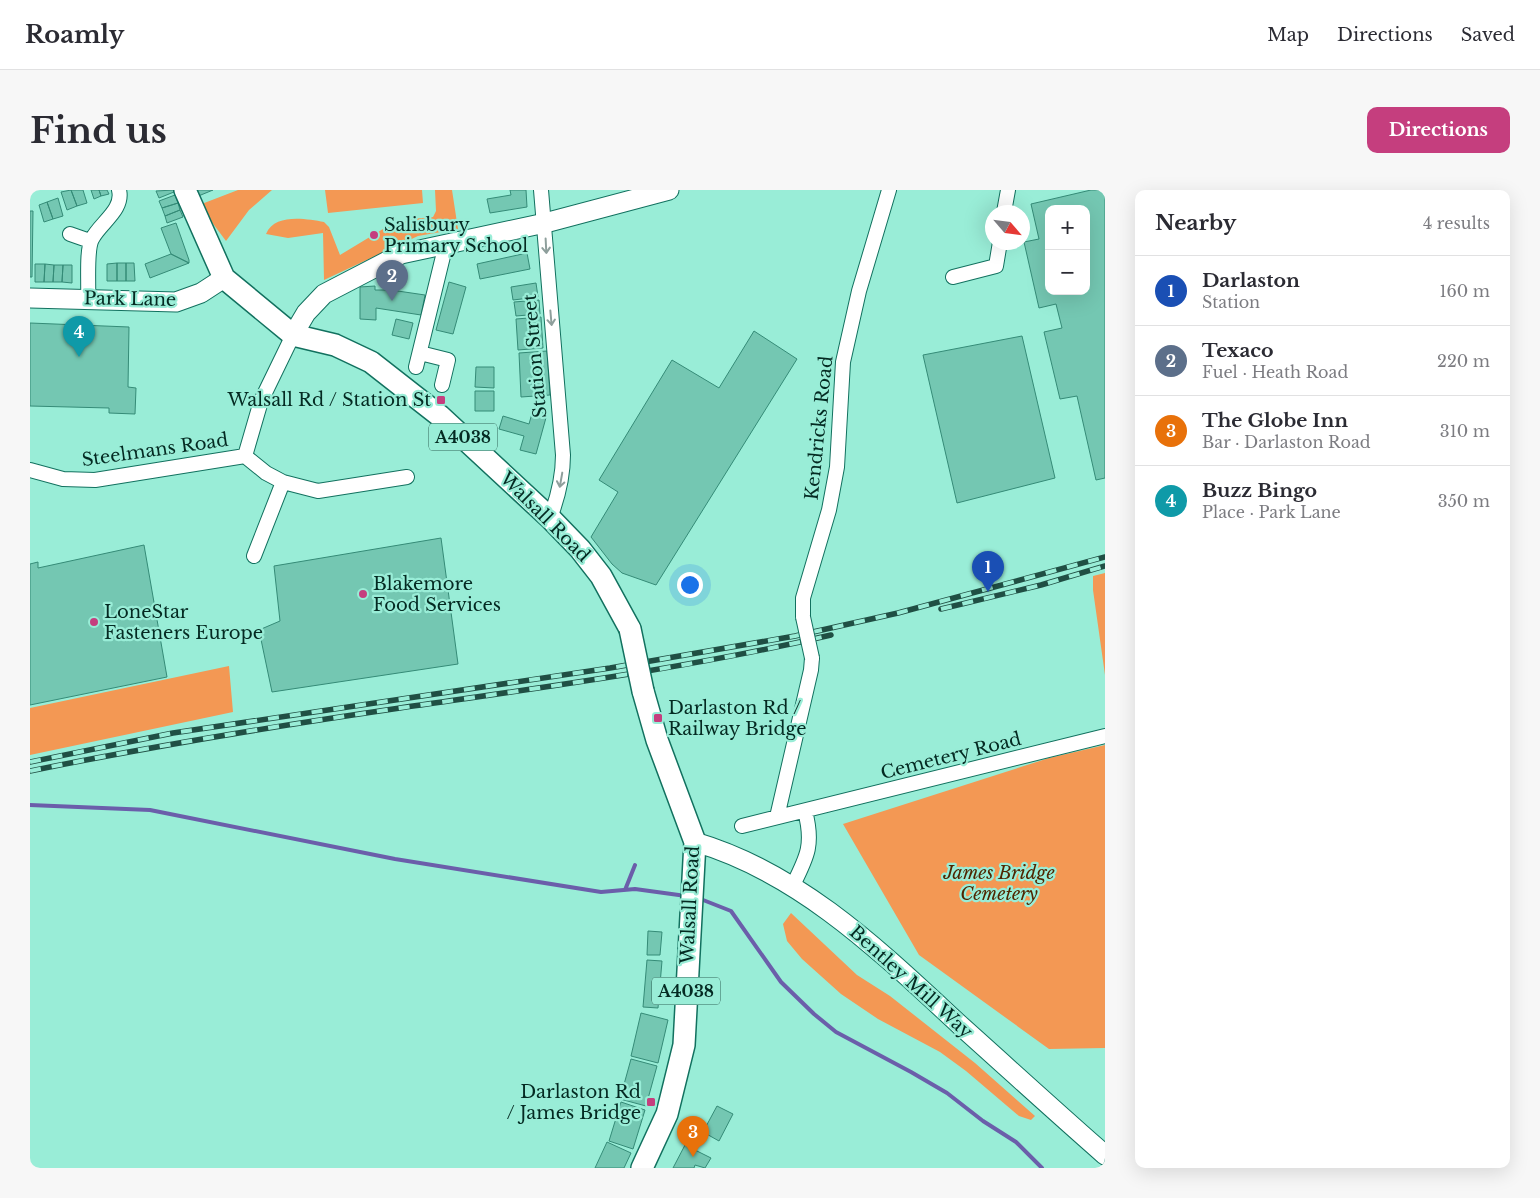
<!DOCTYPE html>
<meta charset="utf-8">
<style>
body{margin:0;font-family:"Libre Baskerville",serif;background:#f7f7f7;color:#2b2b33}
.controls{position:absolute;right:15px;top:15px;display:grid;overflow:hidden;border-radius:10px;box-shadow:0 5px 20px #0002}
.controls button{width:45px;height:45px;display:grid;place-items:center;padding:0;border:0;border-bottom:1px solid #e1e1e2;background:#fff;color:#2b2b33;font:25px sans-serif}
.compass{position:absolute;left:955px;top:15px;width:45px;height:45px;border-radius:50%;background:#fff;box-shadow:0 5px 20px #0002;rotate:118deg}
.you{position:absolute;left:659px;top:394px;width:18px;height:18px;margin:-12px;border:4px solid #fff;border-radius:50%;background:#1a73e8;box-shadow:0 0 0 8px #1a73e833}
.badge{display:grid;place-items:center;width:32px;height:32px;border-radius:50%;background:#c53e7e;color:#fff;font-size:16px;font-weight:700}
.pin{position:absolute;translate:-50% -41px;filter:drop-shadow(0 1px 2px #0008)}
.pin::after{content:'';position:absolute;top:26px;width:18px;height:15px;background:inherit;clip-path:polygon(0 0,100% 0,50% 100%)}
.list{margin:0;padding:0;list-style:none}
h2{display:flex;justify-content:space-between;align-items:center;height:65px;margin:0;padding:0 20px;font-size:21px}
h2 small{font-size:16px;font-weight:400;color:#7c7c81}
.list li{display:grid;grid-template-columns:32px 1fr auto;gap:15px;align-items:center;box-sizing:border-box;height:70px;padding:0 20px;border-top:1px solid #e1e1e2}
.list b{display:block;font-size:19px;white-space:nowrap}
.list p{margin:0;font-size:16px;white-space:nowrap;color:#7c7c81}
.list em{font-size:16px;font-style:normal;color:#7c7c81}
.map{position:relative;flex:none;width:1075px;height:978px;overflow:hidden;border-radius:10px}
header{display:flex;align-items:center;gap:30px;box-sizing:border-box;height:70px;padding:0 25px;background:#fff;border-bottom:1px solid #e1e1e2}
header strong{font-size:24px}
nav{display:flex;gap:28px;margin-inline-start:auto;font-size:18px}
.intro{display:flex;align-items:center;justify-content:space-between;box-sizing:border-box;height:120px;padding:0 30px}
h1{margin:0;font-size:35px}
.button{padding:12px 22px;border-radius:10px;background:#c53e7e;color:#fff;font-size:18px;font-weight:700}
main{display:flex;gap:30px;padding:0 30px}
aside{flex:1;background:#fff;border-radius:10px;box-shadow:0 5px 20px #0002}
.map>svg:first-child{display:block}
.green{fill:#f39854}
.lines{fill:none;stroke-linecap:round;stroke-linejoin:round}
.stream{stroke:#6b5eaa;stroke-width:4}
.building{fill:#74c7b2;stroke:#358b77;fill-rule:evenodd}
.street-casing{stroke:#12715f;stroke-width:16}
.secondary-casing{stroke:#12715f;stroke-width:21}
.primary-casing{stroke:#12715f;stroke-width:24}
.street{stroke:#fff;stroke-width:14}
.secondary{stroke:#fff;stroke-width:19}
.primary{stroke:#fff;stroke-width:21}
.rail-casing{stroke:#204f44;stroke-width:5.5}
.rail{stroke:#99edd7;stroke-width:4;stroke-dasharray:11;stroke-linecap:butt}
.street-bridge-casing{stroke:#12715f;stroke-width:16;stroke-linecap:butt}
.primary-bridge-casing{stroke:#12715f;stroke-width:24;stroke-linecap:butt}
.street-bridge{stroke:#fff;stroke-width:14}
.primary-bridge{stroke:#fff;stroke-width:21}
.oneway{stroke:#8e9f9c}
.poi-dot{fill:#c53e7e;stroke:#99edd7;stroke-width:2}
.labels{text-anchor:middle;stroke-width:4.5;stroke-linejoin:round;paint-order:stroke}
.shield{fill:#99edd7;stroke:#316458;stroke-width:1}
.shield-label{font-size:16px;font-weight:bold;fill:#042a22}
.poi-label{font-size:18px;fill:#042a22;stroke:#99edd7;text-anchor:start}
.street-label{font-size:18px;fill:#042a22;stroke:#99edd7}
.park-label{font-size:18px;font-style:italic;fill:#4f2500;stroke:#99edd7}
</style>
<header>
<strong>Roamly</strong>
<nav><a>Map</a><a>Directions</a><a>Saved</a></nav>
</header>
<div class="intro"><h1>Find us</h1><a class="button">Directions</a></div>
<main>
<div class="map">
<svg width="1075" height="978" viewBox="0 0 1075 978">
<rect width="100%" height="100%" fill="#99edd7"/>
<path class="green" d="M 208,0 L 242,0 L 219,20 L 196,51 L 169,15 Z
M 295,0 L 392,0 L 393,13 L 298,23 Z
M 405,0 L 422,0 L 428,39 L 388,46 L 294,90 L 293,43 L 258,48 L 236,44 C 245,23 276,29 294,32 L 299,37 L 310,65 L 353,39 L 381,29 L 403,27 L 406,21 Z
M 1075,383 L 1075,485 L 1063,400 L 1063,386 Z
M 199,476 L 203,522 L 0,565 L 0,518 Z
M 1075,555 L 1075,858 L 1019,859 L 889,765 L 813,634 L 1019,568 Z
M 761,723 L 827,785 L 860,806 L 945,873 L 1005,926 L 1001,930 L 989,926 L 936,881 L 910,862 L 848,829 L 811,804 L 772,769 L 757,751 L 753,734 Z"/>
<g class="lines">
<path class="stream" d="M 0,615 L 120,620 L 365,669 L 571,702 L 605,699 L 656,706
M 595,700 L 605,675
M 668,708 L 701,721 L 751,792 L 784,824 L 806,842 L 881,882 L 917,903 L 953,931 L 986,952 L 1012,978"/>
</g>
<path class="building" d="M 41,0 L 47,16 L 37,20 L 31,2 Z
M 41,0 L 53,0 L 57,13 L 47,16 Z
M 61,0 L 69,0 L 71,6 L 64,9 Z
M 69,0 L 77,0 L 79,4 L 71,6 Z
M 144,0 L 144,2 L 129,8 L 126,1 Z
M 163,0 L 183,0 L 166,7 Z
M 480,0 L 496,0 L 497,17 L 460,23 L 457,9 L 481,5 Z
M 1061,0 L 1075,0 L 1075,288 L 1066,290 L 1047,206 L 1030,209 L 1014,142 L 1032,138 L 1026,114 L 1009,118 L 994,52 L 1009,49 L 1001,14 ZM 1019,19 L 1056,19 L 1056,101 L 1019,101 Z
M 145,5 L 148,13 L 132,18 L 129,11 Z
M 28,8 L 33,26 L 23,29 L 17,12 Z
M 17,12 L 23,29 L 14,32 L 9,15 Z
M 148,13 L 150,20 L 135,26 L 132,18 Z
M 150,20 L 153,27 L 137,33 L 135,26 Z
M 0,21 L 3,21 L 2,87 L 0,87 Z
M 146,33 L 159,70 L 159,73 L 141,64 L 131,38 Z
M 497,63 L 500,79 L 450,89 L 447,74 Z
M 141,64 L 159,73 L 120,88 L 115,74 Z
M 87,73 L 96,73 L 96,91 L 87,91 Z
M 87,73 L 87,91 L 77,91 L 77,74 Z
M 96,73 L 104,73 L 105,91 L 96,91 Z
M 5,74 L 15,74 L 14,92 L 5,92 Z
M 15,74 L 24,75 L 23,92 L 14,92 Z
M 24,75 L 33,75 L 32,92 L 23,92 Z
M 33,75 L 42,75 L 42,93 L 32,92 Z
M 419,92 L 436,97 L 423,144 L 406,140 Z
M 506,93 L 508,107 L 483,110 L 481,97 Z
M 345,96 L 345,100 L 361,100 L 395,105 L 391,125 L 346,118 L 346,130 L 330,129 L 330,97 Z
M 509,110 L 510,124 L 486,126 L 484,112 Z
M 511,127 L 513,158 L 488,160 L 486,129 Z
M 366,129 L 383,133 L 379,149 L 362,145 Z
M 0,133 L 99,137 L 98,197 L 106,198 L 105,224 L 79,223 L 79,218 L 0,216 Z
M 724,141 L 767,169 L 626,395 L 592,383 L 582,374 L 561,347 L 588,302 L 569,290 L 642,170 L 689,198 Z
M 992,146 L 1025,288 L 927,313 L 893,165 Z
M 517,161 L 520,205 L 491,207 L 489,163 Z
M 446,177 L 464,177 L 464,198 L 445,197 Z
M 445,201 L 464,201 L 464,221 L 445,221 Z
M 503,220 L 517,224 L 506,264 L 490,260 L 494,246 L 469,239 L 473,226 L 499,234 Z
M 411,348 L 428,474 L 242,502 L 229,440 L 250,431 L 244,376 Z
M 114,355 L 137,487 L 0,515 L 0,374 L 8,372 L 8,378 Z
M 618,741 L 632,742 L 630,765 L 617,765 Z
M 617,770 L 632,771 L 628,818 L 613,817 Z
M 611,823 L 638,830 L 628,873 L 601,866 Z
M 601,869 L 627,876 L 616,916 L 590,909 Z
M 591,912 L 615,920 L 603,959 L 579,951 Z
M 687,916 L 703,924 L 689,951 L 673,942 Z
M 577,952 L 601,963 L 594,978 L 565,978 Z
M 655,955 L 681,968 L 675,978 L 665,975 L 664,978 L 643,978 Z"/>
<g class="lines">
<g class="street-casing">
<path id="street" d="M 511,0 L 533,265 C 533,288 528,307 520,328
M 974,22 L 978,0
M 40,44 L 60,51
M 923,87 L 966,76 L 970,52
M 58,108 C 59,94 56,60 62,49 C 70,33 94,20 89,0
M 390,163 L 418,170 L 412,195
M 386,177 L 416,54
M 215,266 L 231,211 L 263,145
M 215,266 L 236,283 L 253,292 L 224,366
M 0,280 L 33,289 L 65,290 L 215,266
M 253,292 L 288,301 L 377,287
M 773,427 L 773,408 L 799,320 L 807,277 L 813,172 L 829,101 L 859,0
M 747,627 L 781,480 L 782,468
M 712,636 L 1075,546
M 762,697 C 777,667 784,655 775,621"/>
</g>
<g class="secondary-casing">
<path id="secondary" d="M 0,108 L 146,112 L 171,103 L 194,88
M 263,145 L 276,123 L 294,104 L 371,64 L 515,33 L 639,0
M 665,652 C 771,683 852,763 931,836 C 979,879 1027,923 1075,965"/>
</g>
<g class="primary-casing">
<path id="primary" d="M 155,0 L 194,88 L 263,145 L 305,155 L 341,172 L 410,226 L 520,328 L 550,359 L 571,386 L 600,439
M 612,978 L 637,924 L 654,855 L 665,652 L 627,550 L 613,501"/>
</g>
<use href="#street" class="street"/>
<use href="#secondary" class="secondary"/>
<use href="#primary" class="primary"/>
<g class="rail-casing">
<path id="rail" d="M 911,419 L 1011,395 L 1075,376
M 0,572 L 143,543 L 580,478 L 765,446 L 868,423 L 1075,367
M 0,581 C 123,556 246,536 370,518 C 515,497 659,478 801,445"/>
</g>
<use href="#rail" class="rail"/>
<g class="street-bridge-casing">
<path id="street-bridge" d="M 773,427 L 782,468"/>
</g>
<g class="primary-bridge-casing">
<path id="primary-bridge" d="M 600,439 L 613,501"/>
</g>
<use href="#street-bridge" class="street-bridge"/>
<use href="#primary-bridge" class="primary-bridge"/>
</g>
<defs><path id="oneway-shaft" d="M-6 0H5M1.5-3L5.5 0L1.5 3" fill="none" stroke-width="1.6" stroke-linecap="round" stroke-linejoin="round" transform="scale(1.25)"/></defs>
<g class="oneway">
<use href="#oneway-shaft" transform="translate(516 56) rotate(87)"/>
<use href="#oneway-shaft" transform="translate(521 128) rotate(85)"/>
<use href="#oneway-shaft" transform="translate(531 290) rotate(100)"/>
</g>
<g class="poi-dot">
<circle cx="344" cy="45" r="5"/>
<rect x="406" y="205" width="10" height="10" rx="2.5"/>
<circle cx="333" cy="404" r="5"/>
<circle cx="64" cy="432" r="5"/>
<rect x="623" y="523" width="10" height="10" rx="2.5"/>
<rect x="616" y="907" width="10" height="10" rx="2.5"/>
</g>
<g class="labels">
<g class="shield">
<rect x="399" y="233.5" width="68" height="27" rx="4"/>
<rect x="622" y="787.5" width="68" height="27" rx="4"/>
</g>
<g class="shield-label">
<text x="433" y="253">A4038</text>
<text x="656" y="807">A4038</text>
</g>
<g class="poi-label">
<text x="354" y="41">Salisbury<tspan x="354" dy="21">Primary School</tspan></text>
<text x="401" y="216" text-anchor="end">Walsall Rd / Station St</text>
<text x="343" y="400">Blakemore<tspan x="343" dy="21">Food Services</tspan></text>
<text x="74" y="428">LoneStar<tspan x="74" dy="21">Fasteners Europe</tspan></text>
<text x="638" y="524">Darlaston Rd /<tspan x="638" dy="21">Railway Bridge</tspan></text>
<text x="611" y="908" text-anchor="end">Darlaston Rd<tspan x="611" dy="21">/ James Bridge</tspan></text>
</g>
<g class="street-label">
<text transform="translate(100 109) rotate(1)" y="6">Park Lane</text>
<text transform="translate(505 166) rotate(-95)" y="6">Station Street</text>
<text transform="translate(789 238) rotate(-84)" y="6">Kendricks Road</text>
<text transform="translate(125 260) rotate(-8)" y="6">Steelmans Road</text>
<text transform="translate(515 327) rotate(45)" y="6">Walsall Road</text>
<text transform="translate(921 566) rotate(-14)" y="6">Cemetery Road</text>
<text transform="translate(660 715) rotate(-87)" y="6">Walsall Road</text>
<text transform="translate(881 792) rotate(42)" y="6">Bentley Mill Way</text>
</g>
<g class="park-label">
<text x="969" y="689">James Bridge<tspan x="969" dy="21">Cemetery</tspan></text>
</g>
</g>
</svg>
<div class="controls">
<button>+</button>
<button>−</button>
</div>
<svg class="compass" viewBox="-18 -18 36 36"><path d="M0-13l5 13h-10z" fill="#e53935"/><path d="M0 13l5-13h-10z" fill="#7c7c81"/></svg>
<div class="you"></div>
<div class="pin badge" style="left:958px;top:402px;background:#1a4fb4">1</div>
<div class="pin badge" style="left:362px;top:111px;background:#5c6f8a">2</div>
<div class="pin badge" style="left:663px;top:967px;background:#e8710a">3</div>
<div class="pin badge" style="left:49px;top:167px;background:#0f9aa8">4</div>
</div>
<aside>
<h2>Nearby<small>4 results</small></h2>
<ul class="list">
<li><span class="badge" style="background:#1a4fb4">1</span><div><b>Darlaston</b><p>Station</p></div><em>160 m</em></li>
<li><span class="badge" style="background:#5c6f8a">2</span><div><b>Texaco</b><p>Fuel · Heath Road</p></div><em>220 m</em></li>
<li><span class="badge" style="background:#e8710a">3</span><div><b>The Globe Inn</b><p>Bar · Darlaston Road</p></div><em>310 m</em></li>
<li><span class="badge" style="background:#0f9aa8">4</span><div><b>Buzz Bingo</b><p>Place · Park Lane</p></div><em>350 m</em></li>
</ul>
</aside>
</main>
